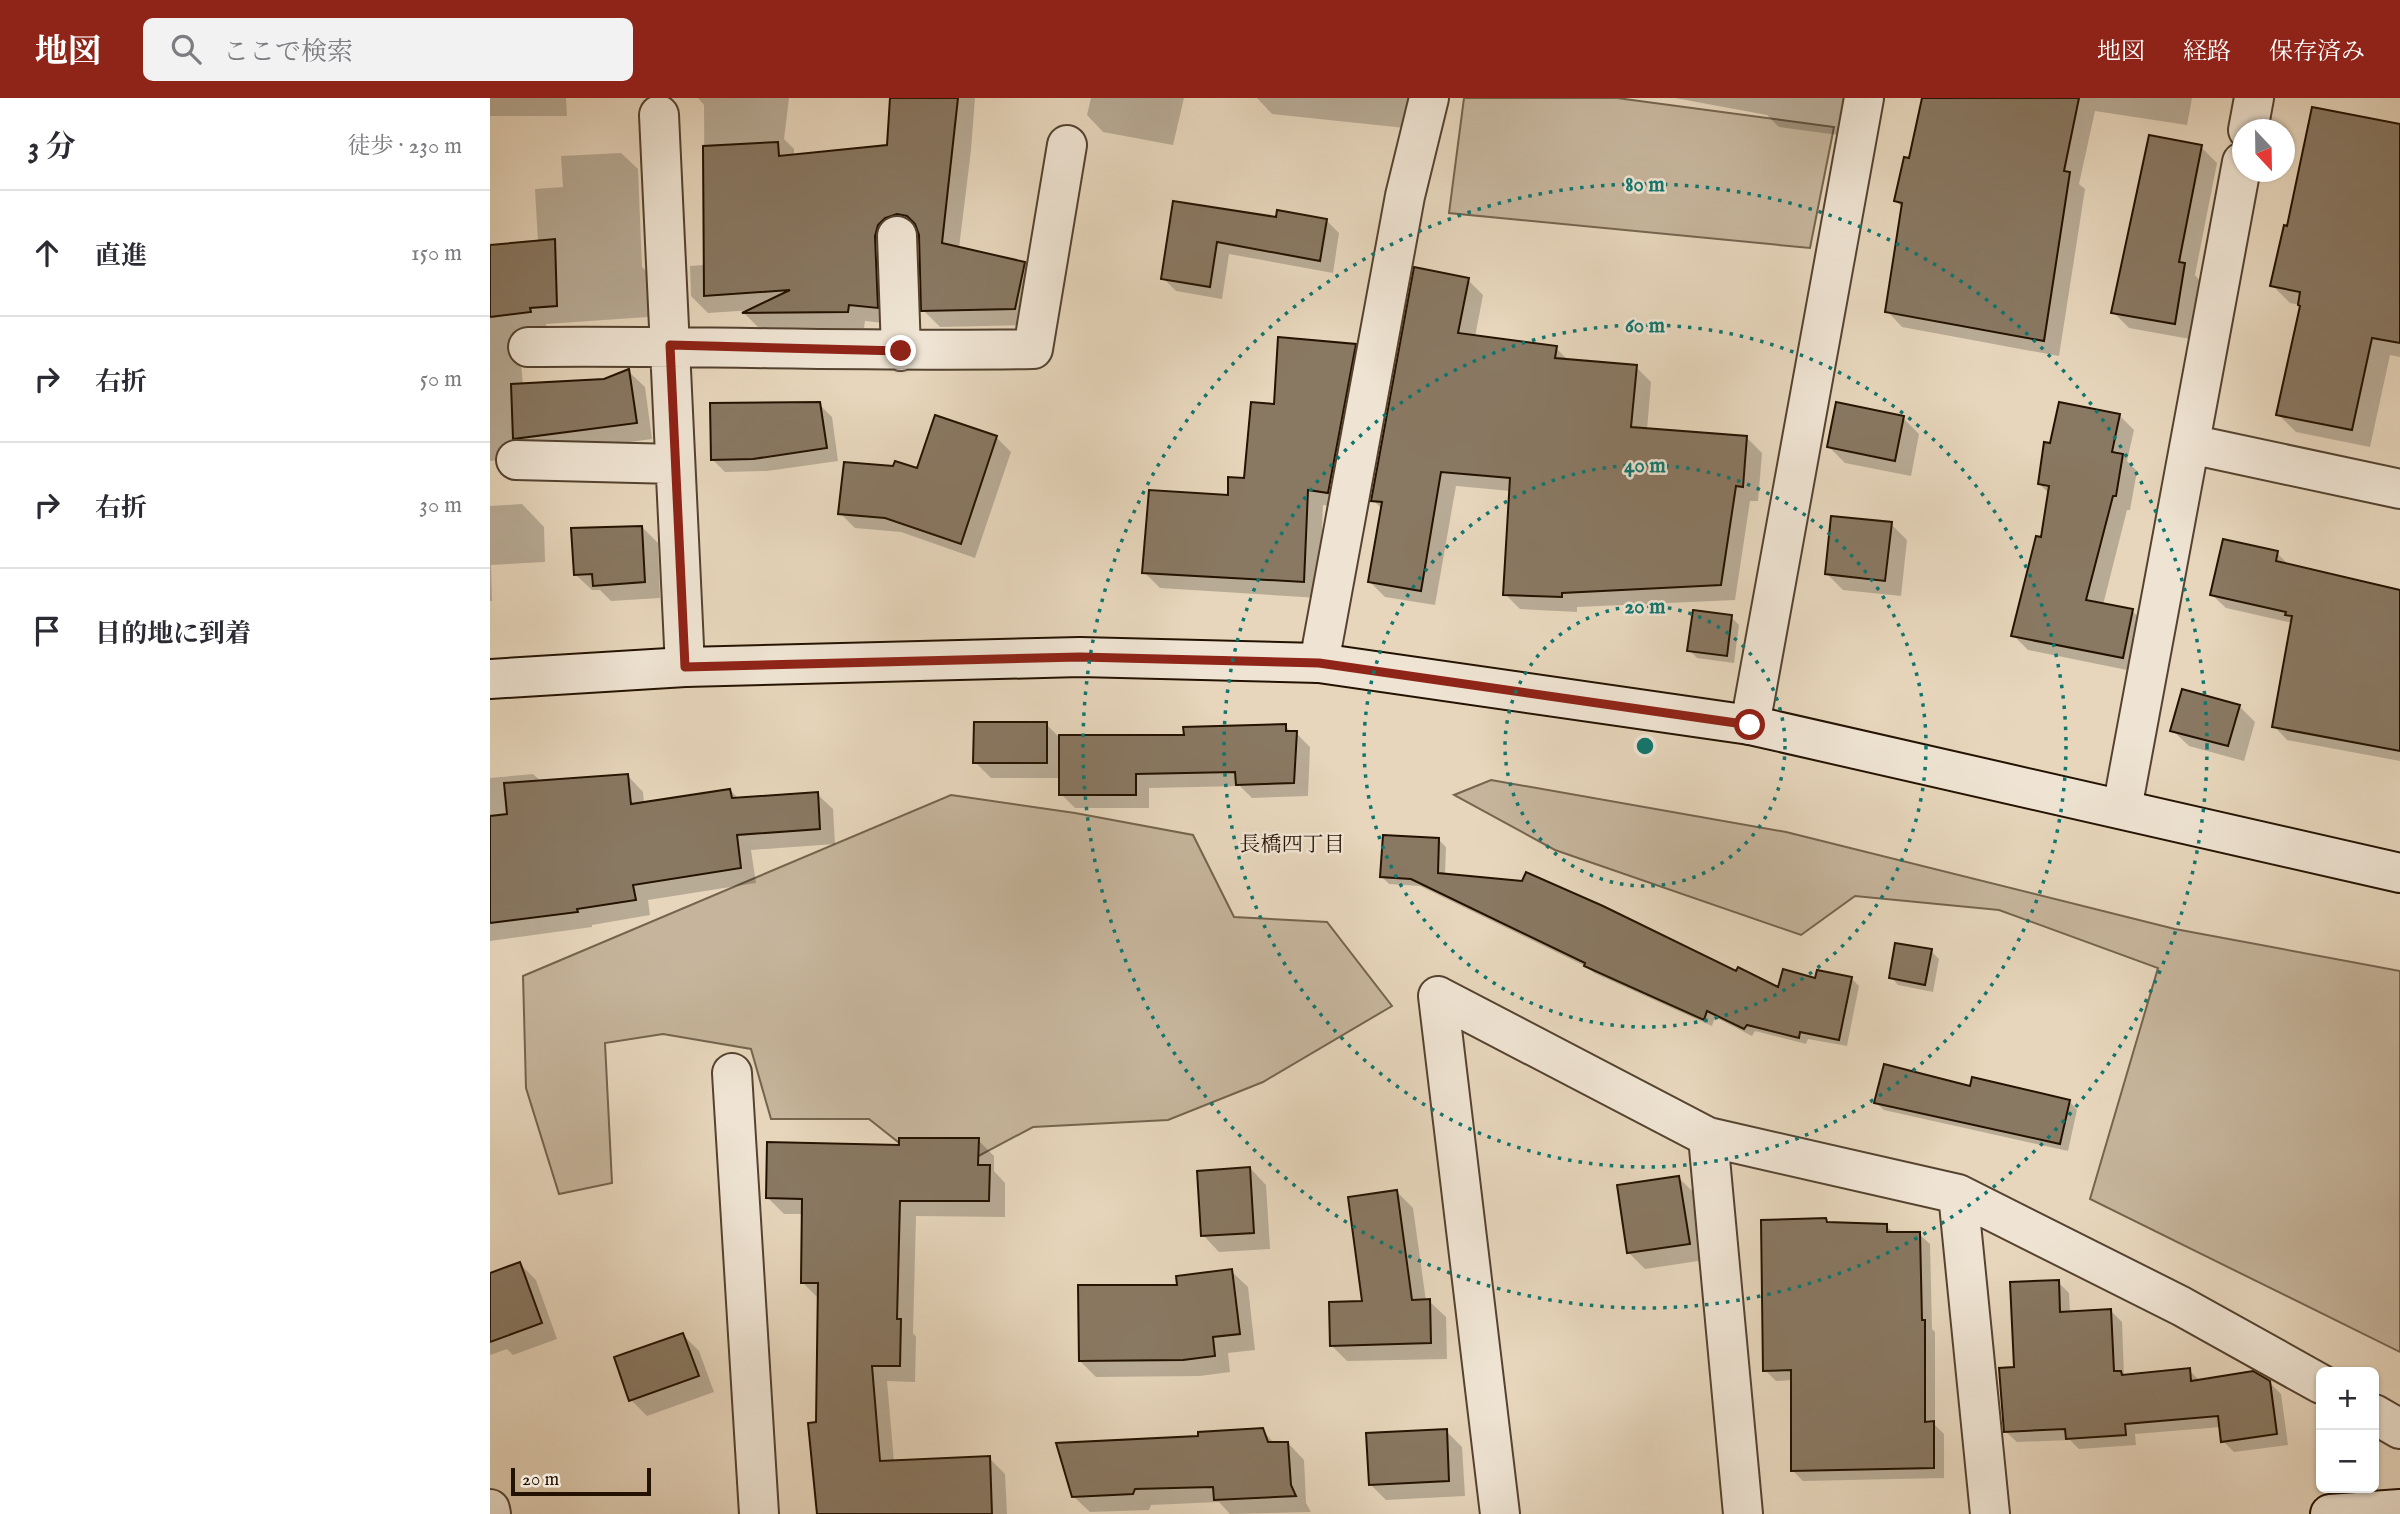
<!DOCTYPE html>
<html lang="ja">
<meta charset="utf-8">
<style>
body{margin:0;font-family:"IM FELL English","Noto Serif JP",serif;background:#f2f2f3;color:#2b2b33}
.controls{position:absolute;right:21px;bottom:21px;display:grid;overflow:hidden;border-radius:10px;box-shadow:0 2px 5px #0004}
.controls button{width:63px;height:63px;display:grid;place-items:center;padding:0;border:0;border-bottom:2px solid #e1e1e2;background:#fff;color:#2b2b33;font:35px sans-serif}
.compass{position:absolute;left:1742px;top:21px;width:63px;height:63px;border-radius:50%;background:#fff;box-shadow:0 2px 5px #0004;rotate:158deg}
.scale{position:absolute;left:21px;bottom:18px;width:140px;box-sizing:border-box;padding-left:7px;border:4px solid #241201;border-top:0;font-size:19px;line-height:24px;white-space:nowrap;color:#241201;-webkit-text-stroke:5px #efe4d3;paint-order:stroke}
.stop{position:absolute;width:21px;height:21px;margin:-16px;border:5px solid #8f2418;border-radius:50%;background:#fff}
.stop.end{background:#8f2418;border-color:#fff;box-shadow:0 2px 7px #0008}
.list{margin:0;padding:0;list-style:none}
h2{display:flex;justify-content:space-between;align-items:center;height:91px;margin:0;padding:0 28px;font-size:30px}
h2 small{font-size:23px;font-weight:400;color:#7c7c81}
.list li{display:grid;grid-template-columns:46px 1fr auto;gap:21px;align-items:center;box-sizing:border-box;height:126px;padding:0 28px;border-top:2px solid #e1e1e2}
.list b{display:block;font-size:26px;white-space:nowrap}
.list em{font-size:23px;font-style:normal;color:#7c7c81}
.icon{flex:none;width:38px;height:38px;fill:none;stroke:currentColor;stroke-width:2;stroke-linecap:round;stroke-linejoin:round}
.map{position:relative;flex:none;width:1910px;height:1416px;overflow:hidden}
header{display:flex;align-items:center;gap:42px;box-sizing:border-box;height:98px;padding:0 35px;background:#8f2418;color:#fff}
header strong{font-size:33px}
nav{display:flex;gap:38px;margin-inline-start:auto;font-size:24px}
.search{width:490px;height:63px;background:#f2f2f3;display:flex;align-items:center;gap:18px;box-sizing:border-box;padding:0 24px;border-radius:10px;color:#7c7c81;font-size:26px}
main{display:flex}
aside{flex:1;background:#fff}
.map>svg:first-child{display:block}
.green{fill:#c6b59c;stroke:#75644e;stroke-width:2}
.shadow{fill:#0003}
.building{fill:#897862;stroke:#241201;stroke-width:2}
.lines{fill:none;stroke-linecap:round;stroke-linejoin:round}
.street-casing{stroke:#554330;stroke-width:42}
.secondary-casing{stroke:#241201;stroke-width:42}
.street{stroke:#efe4d3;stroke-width:38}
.secondary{stroke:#efe4d3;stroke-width:38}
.route{stroke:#8f2418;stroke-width:9}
.ring{fill:none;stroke:#0f766e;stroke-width:3.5;stroke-dasharray:3.5 7}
.labels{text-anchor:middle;stroke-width:5;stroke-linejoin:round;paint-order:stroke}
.neighbourhood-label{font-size:21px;fill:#241201;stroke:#efe4d3}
.centre{fill:#0f766e;stroke:#efe4d3;stroke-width:3.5}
.ring-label{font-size:21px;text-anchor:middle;font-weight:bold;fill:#0f766e;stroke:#efe4d3;stroke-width:5;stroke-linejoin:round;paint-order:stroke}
</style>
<header>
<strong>地図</strong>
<div class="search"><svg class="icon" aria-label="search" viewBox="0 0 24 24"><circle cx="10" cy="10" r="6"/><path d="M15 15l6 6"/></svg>ここで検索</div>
<nav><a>地図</a><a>経路</a><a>保存済み</a></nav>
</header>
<main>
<aside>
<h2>3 分<small>徒歩 · 230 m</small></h2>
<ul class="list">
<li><svg class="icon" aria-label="ahead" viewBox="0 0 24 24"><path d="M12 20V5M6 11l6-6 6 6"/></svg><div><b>直進</b></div><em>150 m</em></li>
<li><svg class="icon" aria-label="right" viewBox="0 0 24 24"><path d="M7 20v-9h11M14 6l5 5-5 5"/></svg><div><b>右折</b></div><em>50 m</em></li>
<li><svg class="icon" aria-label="right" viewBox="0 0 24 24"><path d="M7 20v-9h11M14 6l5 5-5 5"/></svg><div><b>右折</b></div><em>30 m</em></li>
<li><svg class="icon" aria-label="arrive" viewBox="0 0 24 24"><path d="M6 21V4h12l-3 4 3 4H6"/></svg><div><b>目的地に到着</b></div></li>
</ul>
</aside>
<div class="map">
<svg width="1910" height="1416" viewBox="0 0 1910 1416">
<rect width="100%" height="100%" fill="#e7d6bc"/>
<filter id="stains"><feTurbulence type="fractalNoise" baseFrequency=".00286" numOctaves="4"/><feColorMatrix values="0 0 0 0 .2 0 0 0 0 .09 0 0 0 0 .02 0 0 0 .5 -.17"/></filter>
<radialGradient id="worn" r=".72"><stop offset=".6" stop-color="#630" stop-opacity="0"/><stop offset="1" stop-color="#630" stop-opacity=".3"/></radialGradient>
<path class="green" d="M 974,0 L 1127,0 L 1344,29 L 1320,150 L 959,115 Z
M 1001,682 L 1296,734 L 1685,831 L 1910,873 L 1910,1254 L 1600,1101 L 1668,870 L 1509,812 L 1365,798 L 1311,837 L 1065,752 L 964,697 Z
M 461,697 L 585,715 L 703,737 L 744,819 L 837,824 L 902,908 L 773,984 L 678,1022 L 543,1029 L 451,1078 L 379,1021 L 281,1021 L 261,951 L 173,936 L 115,945 L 122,1085 L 69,1096 L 36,990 L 33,878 Z"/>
<path class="shadow" d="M 0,0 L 76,0 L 77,18 L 0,18 Z
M 208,0 L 299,0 L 294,41 L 304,51 L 304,58 L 398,49 L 402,0 L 485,0 L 481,52 L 469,150 L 535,165 L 551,182 L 542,227 L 450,229 L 433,212 L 429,133 L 425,132 L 404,226 L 375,223 L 374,230 L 270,231 L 255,216 L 263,212 L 218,215 L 201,198 L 200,168 L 215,167 L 214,7 Z
M 601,0 L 694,0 L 683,47 L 613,34 L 597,17 Z
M 767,0 L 918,0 L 915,30 L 782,16 Z
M 1185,0 L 1354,0 L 1348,37 L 1289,29 L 1277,17 Z
M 1433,0 L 1702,0 L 1697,27 L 1605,13 L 1589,86 L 1595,91 L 1569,258 L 1412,229 L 1397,213 L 1413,110 L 1406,103 L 1421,62 Z
M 1910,28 L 1910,259 L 1900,257 L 1880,349 L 1806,334 L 1788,316 L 1810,207 L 1800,205 L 1782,187 L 1798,130 Z
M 1711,49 L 1727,65 L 1705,177 L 1710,183 L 1700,241 L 1639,230 L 1623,214 Z
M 131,55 L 148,71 L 152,169 L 170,186 L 172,218 L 56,226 L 57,230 L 28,234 L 33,287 L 115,283 L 138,273 L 155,289 L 162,341 L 0,363 L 0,148 L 48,144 L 45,91 L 73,89 L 71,58 Z
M 684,105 L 788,121 L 836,122 L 849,135 L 843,175 L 739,156 L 732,201 L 686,193 L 673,180 Z
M 978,182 L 993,197 L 985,239 L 1066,250 L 1079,263 L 1146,269 L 1161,284 L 1157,332 L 1256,339 L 1272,355 L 1268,403 L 1260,403 L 1245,502 L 1087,509 L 1087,514 L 1030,511 L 1015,496 L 1021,393 L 966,388 L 945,507 L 895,499 L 880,484 L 892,411 L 883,402 Z
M 865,247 L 881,263 L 854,410 L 833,407 L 829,500 L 670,490 L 654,474 L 756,382 L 785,308 Z
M 329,306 L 342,319 L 348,363 L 277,373 L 235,374 L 222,361 Z
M 1629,317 L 1644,332 L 1637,363 L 1647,373 L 1640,412 L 1637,412 L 1613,507 L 1642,513 L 1657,527 L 1647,574 L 1538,552 L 1523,537 L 1553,441 L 1560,396 L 1549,386 L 1562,347 Z
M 1413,320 L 1429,336 L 1421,378 L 1355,365 L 1339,349 Z
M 506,339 L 521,354 L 485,460 L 411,434 L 365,430 L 350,415 L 428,373 Z
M 32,406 L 54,429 L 55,464 L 1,467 L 2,503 L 0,503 L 0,408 Z
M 1401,426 L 1417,442 L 1411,498 L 1353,492 L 1337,476 Z
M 152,429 L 168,445 L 170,500 L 121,503 L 110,492 L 102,492 L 85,476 Z
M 1787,455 L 1800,468 L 1910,491 L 1910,663 L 1797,642 L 1784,628 L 1803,525 L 1736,510 L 1722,497 Z
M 1241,519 L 1249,527 L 1244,565 L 1207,560 L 1199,552 Z
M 1749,608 L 1765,624 L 1754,663 L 1699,648 L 1682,632 Z
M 556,626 L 569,639 L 695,639 L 795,628 L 802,635 L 806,635 L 820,649 L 818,698 L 762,700 L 750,688 L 659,690 L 659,710 L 585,710 L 571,696 L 571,680 L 501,680 L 485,664 Z
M 43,676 L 52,684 L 138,678 L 153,694 L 154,706 L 240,692 L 249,701 L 327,696 L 343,711 L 345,746 L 261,752 L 266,785 L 158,802 L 160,817 L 102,827 L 102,829 L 0,843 L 0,680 Z
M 949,742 L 956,749 L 955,778 L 1289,891 L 1327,882 L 1361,880 L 1369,888 L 1357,948 L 1318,941 L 1316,946 L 1265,933 L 1262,938 L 1225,919 L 1222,928 L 1104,875 L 1097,869 L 930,788 L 899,786 L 891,778 Z
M 1441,853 L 1449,861 L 1443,894 L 1408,887 L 1401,879 Z
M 1484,982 L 1580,1004 L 1587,1012 L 1578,1053 L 1394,1012 L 1386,1005 L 1482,990 Z
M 488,1042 L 504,1058 L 504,1073 L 515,1085 L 515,1119 L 426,1118 L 423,1235 L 426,1239 L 425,1284 L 397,1283 L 404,1364 L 499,1360 L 515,1376 L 517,1416 L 328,1416 L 328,1200 L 312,1184 L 314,1116 L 294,1116 L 278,1100 L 411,1049 Z
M 760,1070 L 776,1087 L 780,1151 L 729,1154 L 713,1137 Z
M 1189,1080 L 1205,1096 L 1215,1162 L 1155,1171 L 1139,1155 Z
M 907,1094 L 923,1110 L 936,1203 L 939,1203 L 956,1219 L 957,1261 L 857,1263 L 841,1247 L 874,1204 Z
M 1336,1122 L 1340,1126 L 1396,1128 L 1404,1135 L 1429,1136 L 1440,1146 L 1442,1231 L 1445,1234 L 1445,1327 L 1454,1336 L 1454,1380 L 1313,1383 L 1302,1372 L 1303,1282 L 1286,1283 L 1275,1272 Z
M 30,1166 L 46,1182 L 67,1241 L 23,1257 L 17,1251 L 0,1257 L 0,1177 Z
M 741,1173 L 758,1189 L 765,1252 L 738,1255 L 740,1274 L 710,1278 L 606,1279 L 590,1263 L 689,1189 Z
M 1568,1184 L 1579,1195 L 1580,1215 L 1621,1213 L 1632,1224 L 1634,1278 L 1699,1272 L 1711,1284 L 1779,1284 L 1791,1296 L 1798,1347 L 1744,1354 L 1733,1343 L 1731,1329 L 1645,1336 L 1646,1347 L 1589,1351 L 1580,1342 L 1527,1344 L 1515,1333 L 1526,1271 Z
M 193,1237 L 209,1253 L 224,1294 L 157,1318 L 141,1302 Z
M 772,1332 L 785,1346 L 798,1345 L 814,1362 L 816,1405 L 821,1414 L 740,1416 L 729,1404 L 661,1407 L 659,1412 L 600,1414 L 583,1398 L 710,1340 Z
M 956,1333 L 972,1349 L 975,1398 L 896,1402 L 880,1386 Z"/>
<path class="building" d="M 400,0 L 468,0 L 452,145 L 535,164 L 525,211 L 431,213 L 429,137 L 425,126 L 417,118 L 407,116 L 395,120 L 388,127 L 385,138 L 388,210 L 359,207 L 358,214 L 252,215 L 300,192 L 214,198 L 213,48 L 288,44 L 289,58 L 397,47 Z
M 1432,0 L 1589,0 L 1574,73 L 1580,74 L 1554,243 L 1395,214 L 1412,105 L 1404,103 L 1414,59 L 1419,60 Z
M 1822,9 L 1910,26 L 1910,245 L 1882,240 L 1862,332 L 1786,317 L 1810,208 L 1808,207 L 1810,194 L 1780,188 L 1794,127 L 1797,128 Z
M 1659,37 L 1712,47 L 1689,164 L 1695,165 L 1685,226 L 1621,215 Z
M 683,103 L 786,119 L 787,112 L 837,121 L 830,163 L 727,144 L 720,189 L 671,181 Z
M 65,141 L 67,208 L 40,210 L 41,214 L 0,219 L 0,147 Z
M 924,169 L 979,180 L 968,235 L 1067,248 L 1065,260 L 1147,267 L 1141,329 L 1257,338 L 1253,389 L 1246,388 L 1231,487 L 1072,495 L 1072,499 L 1013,497 L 1020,380 L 951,374 L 931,493 L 878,484 L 892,404 L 881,403 Z
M 788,239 L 866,246 L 838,395 L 818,392 L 814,484 L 652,475 L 659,392 L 738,397 L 738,379 L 754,380 L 761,304 L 784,306 Z
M 139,271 L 147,325 L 23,341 L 21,286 L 114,281 Z
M 330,304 L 337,350 L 263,361 L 221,362 L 220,305 Z
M 1346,304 L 1414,318 L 1405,363 L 1337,349 Z
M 1569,304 L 1630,316 L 1622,354 L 1633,356 L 1626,398 L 1623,398 L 1596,502 L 1643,511 L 1633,560 L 1521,538 L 1546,438 L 1551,439 L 1559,388 L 1548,386 L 1554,344 L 1560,345 Z
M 445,317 L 507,338 L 471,446 L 395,420 L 348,416 L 354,364 L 403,368 L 405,363 L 427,370 Z
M 1341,418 L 1402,424 L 1395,483 L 1335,476 Z
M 152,428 L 155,484 L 103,488 L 102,476 L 84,477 L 81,430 Z
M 1733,441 L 1788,453 L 1786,463 L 1910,492 L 1910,653 L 1782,629 L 1802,518 L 1795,517 L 1796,514 L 1720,497 Z
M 1203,512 L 1242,517 L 1237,558 L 1197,553 Z
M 1692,591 L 1750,607 L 1738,648 L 1680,633 Z
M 484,624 L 557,624 L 557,665 L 483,665 Z
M 796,626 L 796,633 L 807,633 L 804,685 L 746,687 L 745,674 L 646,676 L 646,697 L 569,697 L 569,637 L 694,637 L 693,629 Z
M 138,676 L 141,706 L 240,691 L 242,700 L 328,694 L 330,731 L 247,737 L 251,770 L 143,787 L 146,802 L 87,811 L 88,814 L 0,825 L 0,718 L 17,716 L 14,685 Z
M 893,737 L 949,740 L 948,775 L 1032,783 L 1036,774 L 1113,808 L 1246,873 L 1248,869 L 1288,889 L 1293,871 L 1325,880 L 1327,872 L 1362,879 L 1349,942 L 1310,934 L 1309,940 L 1257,927 L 1254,931 L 1217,913 L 1214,922 L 1094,868 L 1095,865 L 921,781 L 890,779 Z
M 1405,845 L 1442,851 L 1435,887 L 1399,880 Z
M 1394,966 L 1480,988 L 1482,979 L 1580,1002 L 1570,1046 L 1384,1005 Z
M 409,1040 L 489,1040 L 488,1067 L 500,1067 L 499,1103 L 410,1103 L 407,1221 L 411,1221 L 410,1268 L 382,1268 L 390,1363 L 500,1358 L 502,1416 L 327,1416 L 318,1325 L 326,1324 L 328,1185 L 311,1185 L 312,1101 L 276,1100 L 277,1044 L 409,1047 Z
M 760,1069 L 764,1135 L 711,1138 L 707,1073 Z
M 1189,1078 L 1200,1146 L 1137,1155 L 1127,1087 Z
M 907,1092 L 922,1202 L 940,1201 L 941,1245 L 840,1248 L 839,1204 L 872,1203 L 858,1099 Z
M 1336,1120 L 1337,1124 L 1397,1126 L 1397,1134 L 1430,1134 L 1432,1222 L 1435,1222 L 1435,1324 L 1444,1323 L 1444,1370 L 1301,1373 L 1301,1272 L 1273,1273 L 1271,1122 Z
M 30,1164 L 52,1225 L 0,1244 L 0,1175 Z
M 742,1171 L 750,1236 L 723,1239 L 725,1258 L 693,1262 L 589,1263 L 588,1187 L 687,1187 L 686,1178 Z
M 1569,1182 L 1570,1214 L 1621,1211 L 1624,1273 L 1631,1273 L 1632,1277 L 1700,1270 L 1701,1283 L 1763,1273 L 1780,1283 L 1787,1336 L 1731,1344 L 1728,1318 L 1635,1326 L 1636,1337 L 1576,1341 L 1575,1331 L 1514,1334 L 1509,1270 L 1524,1269 L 1520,1184 Z
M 193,1235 L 209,1278 L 139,1303 L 124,1259 Z
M 773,1330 L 778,1344 L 798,1344 L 801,1387 L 806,1398 L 724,1402 L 723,1389 L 645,1391 L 643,1396 L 582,1399 L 566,1345 L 708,1338 L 708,1334 Z
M 957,1331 L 959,1383 L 879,1387 L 876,1335 Z"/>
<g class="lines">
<g class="street-casing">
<path id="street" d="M 169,17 L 195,569
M 1758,32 L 1764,0
M 407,138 L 411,253
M 38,249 C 207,247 375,254 543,251 L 577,47
M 1700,346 L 1910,391
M 26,362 L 185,366
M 829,565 L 915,98 L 939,0
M 1260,627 L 1374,0
M 1632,711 L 1752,64
M 948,898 L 1218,1039 L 1468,1096 L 1691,1208 L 1831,1286
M 948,898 L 1010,1416
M 242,975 L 269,1416
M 1218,1039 L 1253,1416
M 1468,1096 L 1500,1416
M 1884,1316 L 1910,1331
M 0,1411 L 1,1416"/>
</g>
<g class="secondary-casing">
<path id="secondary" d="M 0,581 L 195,569 L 590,559 L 829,565 L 1260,627 L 1910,775
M 1840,1416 L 1910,1411"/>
</g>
<use href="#street" class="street"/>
<use href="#secondary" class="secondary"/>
</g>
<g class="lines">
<path class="route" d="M 411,253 L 180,247 L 195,569 L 590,559 L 829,565 L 1260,627"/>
</g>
<g class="ring">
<circle cx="1155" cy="648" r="140"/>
<circle cx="1155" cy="648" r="281"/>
<circle cx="1155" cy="648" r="421"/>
<circle cx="1155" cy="648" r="562"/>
</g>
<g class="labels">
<g class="neighbourhood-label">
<text x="802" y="753">長橋四丁目</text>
</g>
</g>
<circle cx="1155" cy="648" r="10" class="centre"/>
<g class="ring-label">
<text x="1155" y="93">80 m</text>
<text x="1155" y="234">60 m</text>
<text x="1155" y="374">40 m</text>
<text x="1155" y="515">20 m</text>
</g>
<rect width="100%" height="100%" filter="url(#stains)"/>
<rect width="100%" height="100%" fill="url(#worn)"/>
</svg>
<div class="controls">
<button>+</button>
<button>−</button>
</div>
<svg class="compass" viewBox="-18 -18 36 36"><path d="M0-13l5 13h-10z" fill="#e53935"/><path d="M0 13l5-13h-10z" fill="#7c7c81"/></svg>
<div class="scale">20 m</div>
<div class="stop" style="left:1260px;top:627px"></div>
<div class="stop end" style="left:411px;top:253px"></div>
</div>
</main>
